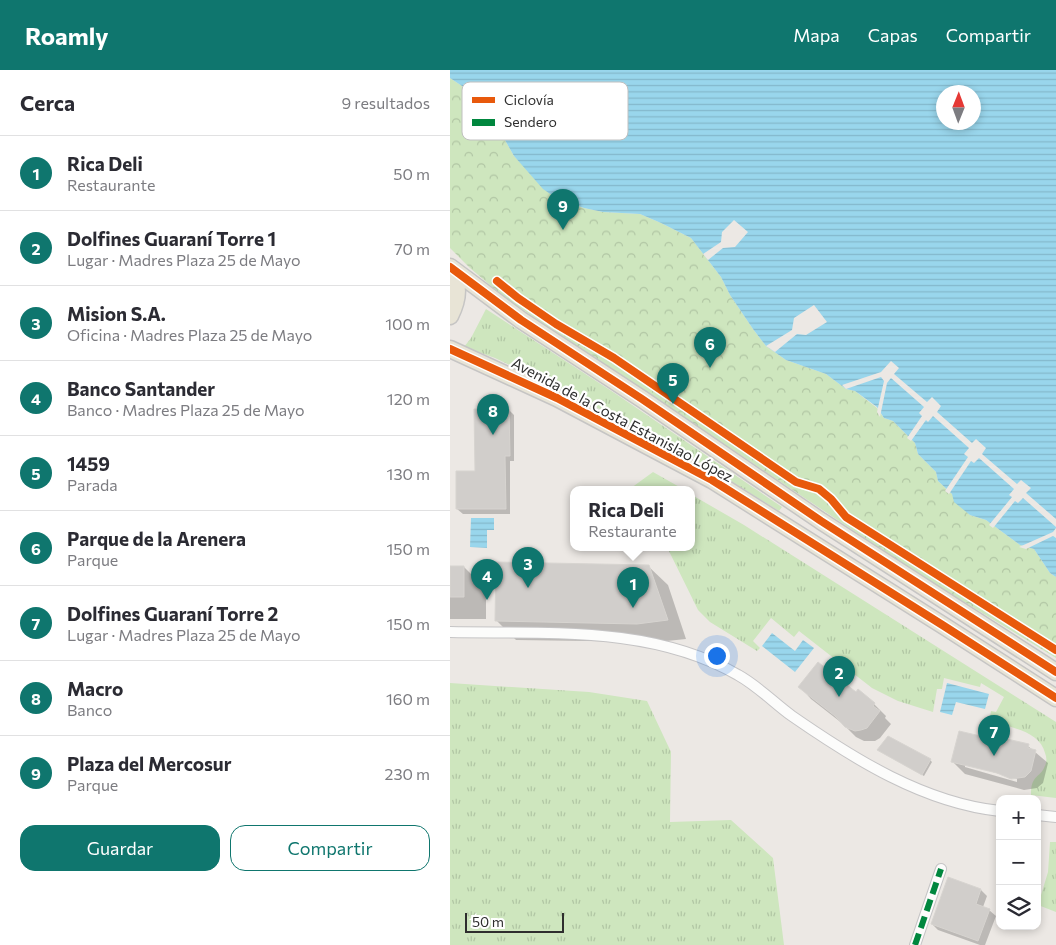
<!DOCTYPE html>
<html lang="es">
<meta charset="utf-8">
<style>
body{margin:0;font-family:Commissioner,sans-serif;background:#f7f7f7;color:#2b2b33}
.controls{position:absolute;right:15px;bottom:15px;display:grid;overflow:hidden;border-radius:10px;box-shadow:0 2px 8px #0003}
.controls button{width:45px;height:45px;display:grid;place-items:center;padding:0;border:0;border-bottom:1px solid #e1e1e2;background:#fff;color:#2b2b33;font:25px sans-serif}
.compass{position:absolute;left:486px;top:15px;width:45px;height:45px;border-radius:50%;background:#fff;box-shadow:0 2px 8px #0003;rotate:1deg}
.scale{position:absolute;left:15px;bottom:12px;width:99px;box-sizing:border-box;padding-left:5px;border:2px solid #2e2e2e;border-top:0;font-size:14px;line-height:18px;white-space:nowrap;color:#2e2e2e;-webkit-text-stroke:4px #fff;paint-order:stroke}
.you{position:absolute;left:266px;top:585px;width:18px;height:18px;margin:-12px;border:4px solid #fff;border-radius:50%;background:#1a73e8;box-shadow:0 0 0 8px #1a73e833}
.badge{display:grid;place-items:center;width:32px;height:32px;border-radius:50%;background:#0f766e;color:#fff;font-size:16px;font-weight:700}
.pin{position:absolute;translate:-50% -41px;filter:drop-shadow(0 1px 2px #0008)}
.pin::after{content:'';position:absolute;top:26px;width:18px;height:15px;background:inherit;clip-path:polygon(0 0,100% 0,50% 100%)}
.popup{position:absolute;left:120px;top:416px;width:125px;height:65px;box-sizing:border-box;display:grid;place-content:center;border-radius:10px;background:#fff;filter:drop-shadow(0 1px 4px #0005);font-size:16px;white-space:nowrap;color:#7c7c81}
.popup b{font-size:19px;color:#2b2b33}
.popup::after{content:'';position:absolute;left:50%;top:100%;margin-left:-10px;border:10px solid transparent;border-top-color:#fff}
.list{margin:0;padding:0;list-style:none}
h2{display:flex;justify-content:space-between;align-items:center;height:65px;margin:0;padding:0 20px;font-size:21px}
h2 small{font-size:16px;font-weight:400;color:#7c7c81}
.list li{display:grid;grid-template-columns:32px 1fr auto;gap:15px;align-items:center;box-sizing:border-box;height:75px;padding:0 20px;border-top:1px solid #e1e1e2}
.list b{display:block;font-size:19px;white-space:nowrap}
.list p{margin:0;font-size:16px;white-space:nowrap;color:#7c7c81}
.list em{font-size:16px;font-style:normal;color:#7c7c81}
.actions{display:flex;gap:10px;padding:15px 20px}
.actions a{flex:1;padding:11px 0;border:1px solid #0f766e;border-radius:15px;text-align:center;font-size:18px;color:#0f766e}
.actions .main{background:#0f766e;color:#fff}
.icon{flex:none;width:28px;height:28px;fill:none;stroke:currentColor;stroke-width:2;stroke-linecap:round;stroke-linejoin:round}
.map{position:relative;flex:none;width:606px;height:875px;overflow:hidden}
header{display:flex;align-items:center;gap:30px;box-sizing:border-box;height:70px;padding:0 25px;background:#0f766e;color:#fff}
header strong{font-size:24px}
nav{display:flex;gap:28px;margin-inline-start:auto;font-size:18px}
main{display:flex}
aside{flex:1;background:#fff}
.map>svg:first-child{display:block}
.grass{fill:url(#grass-tufts)}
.park{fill:url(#park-crowns)}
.water{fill:url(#water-rules);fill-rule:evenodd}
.pier{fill:#ece8e4}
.shadow{fill:#0003;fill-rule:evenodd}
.building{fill:#d1cecb;stroke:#d7d4d0}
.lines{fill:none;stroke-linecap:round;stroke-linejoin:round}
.street-casing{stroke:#c5c4c5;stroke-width:12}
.primary-casing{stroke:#c6c5c4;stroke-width:19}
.street{stroke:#fcfcfb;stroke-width:10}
.primary{stroke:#e8e4d6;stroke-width:16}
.quiet{stroke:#00873e;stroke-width:6;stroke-dasharray:12 6;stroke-linecap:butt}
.cycleway-casing{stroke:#fff;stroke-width:11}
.cycleway{stroke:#e8590c;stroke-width:8}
.labels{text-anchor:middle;stroke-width:4.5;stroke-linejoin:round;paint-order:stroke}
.street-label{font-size:15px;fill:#2e2e2e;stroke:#fff}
.key{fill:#fff;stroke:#c0c0c0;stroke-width:1}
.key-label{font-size:14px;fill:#2e2e2e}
</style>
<header>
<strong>Roamly</strong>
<nav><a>Mapa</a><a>Capas</a><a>Compartir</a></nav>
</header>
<main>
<aside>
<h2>Cerca<small>9 resultados</small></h2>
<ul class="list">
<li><span class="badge">1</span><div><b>Rica Deli</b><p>Restaurante</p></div><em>50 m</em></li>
<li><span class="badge">2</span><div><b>Dolfines Guaraní Torre 1</b><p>Lugar · Madres Plaza 25 de Mayo</p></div><em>70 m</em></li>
<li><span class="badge">3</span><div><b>Mision S.A.</b><p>Oficina · Madres Plaza 25 de Mayo</p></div><em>100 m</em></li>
<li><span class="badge">4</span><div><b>Banco Santander</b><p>Banco · Madres Plaza 25 de Mayo</p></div><em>120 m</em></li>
<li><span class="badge">5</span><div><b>1459</b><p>Parada</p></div><em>130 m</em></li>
<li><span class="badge">6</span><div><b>Parque de la Arenera</b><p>Parque</p></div><em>150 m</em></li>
<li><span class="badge">7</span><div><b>Dolfines Guaraní Torre 2</b><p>Lugar · Madres Plaza 25 de Mayo</p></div><em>150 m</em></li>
<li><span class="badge">8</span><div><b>Macro</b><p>Banco</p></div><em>160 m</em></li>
<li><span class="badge">9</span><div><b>Plaza del Mercosur</b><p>Parque</p></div><em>230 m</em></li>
</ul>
<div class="actions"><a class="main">Guardar</a><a>Compartir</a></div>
</aside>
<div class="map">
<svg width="606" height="875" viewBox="0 0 606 875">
<defs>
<pattern id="grass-tufts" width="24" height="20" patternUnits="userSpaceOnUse" patternTransform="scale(1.25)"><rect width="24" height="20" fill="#cee6be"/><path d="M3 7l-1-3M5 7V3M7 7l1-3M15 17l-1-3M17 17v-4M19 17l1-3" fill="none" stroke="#b1c6a4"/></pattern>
<pattern id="park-crowns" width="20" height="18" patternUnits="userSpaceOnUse" patternTransform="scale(1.25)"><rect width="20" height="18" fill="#cee6be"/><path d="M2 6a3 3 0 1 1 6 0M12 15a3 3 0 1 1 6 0" fill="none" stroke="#b1c6a4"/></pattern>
<pattern id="water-rules" width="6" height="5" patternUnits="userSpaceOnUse" patternTransform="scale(1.25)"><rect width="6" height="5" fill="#99d6ec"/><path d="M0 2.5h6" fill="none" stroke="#84b8cb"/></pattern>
</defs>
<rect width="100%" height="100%" fill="#ece8e4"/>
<path class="grass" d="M 36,239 L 166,324 L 332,437 L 329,441 L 245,389 L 162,345 L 45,288 L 14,277 L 21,268 Z
M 203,402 L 233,419 L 183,419 L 181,418 Z
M 242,425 L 294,455 L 606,652 L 606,728 L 581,725 C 581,721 581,714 584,710 C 586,706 592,703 594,698 C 597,693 597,688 595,683 C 590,661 558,656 539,652 L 541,641 L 546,642 L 554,627 L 531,613 L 530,617 L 494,608 L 492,619 L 487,619 L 483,642 L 448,631 L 422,618 L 349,561 L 344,567 L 321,548 L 303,571 L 310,578 L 307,581 L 260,552 L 248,540 L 217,477 L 242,477 Z
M 0,613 L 139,622 L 197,631 L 221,682 L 220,752 L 281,750 L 323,788 L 334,875 L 0,875 Z
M 600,772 L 606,772 L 606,842 L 588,835 L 598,802 Z"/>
<path class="park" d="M 0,8 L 24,24 L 43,49 L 64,86 L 106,128 L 134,138 L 153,142 L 190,144 L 211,153 L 241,168 L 271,207 L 280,225 L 303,259 L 316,276 L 336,290 L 376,304 L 396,319 L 405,321 L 427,338 L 434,348 L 443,351 L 465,373 L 468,384 L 486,402 L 488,411 L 502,424 L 520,445 L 536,450 L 570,475 L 584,479 L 600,503 L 606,507 L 606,588 L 483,513 L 392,453 L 54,227 L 20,198 L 0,178 Z"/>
<path class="water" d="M 0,0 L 606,0 L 606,507 L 600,503 L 584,479 L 570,475 L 536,450 L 520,445 L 504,432 L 502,424 L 488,411 L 486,402 L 468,384 L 465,373 L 443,351 L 434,348 L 427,337 L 405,321 L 396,319 L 376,304 L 336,290 L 316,276 L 303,259 L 280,225 L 271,207 L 241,168 L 211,153 L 190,144 L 153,142 L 134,138 L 106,128 L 93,119 L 64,86 L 43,49 L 24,24 L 0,8 ZM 493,22 L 524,22 L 524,52 L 493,52 Z
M 21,448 L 44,448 L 44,460 L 37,460 L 37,478 L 20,477 Z
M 322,563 L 345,581 L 353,570 L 364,578 L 345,602 L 312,576 Z
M 497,613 L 539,624 L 535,639 L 506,632 L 502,645 L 490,642 Z"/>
<path class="pier" d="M 284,150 L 298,162 L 285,177 L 273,178 L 258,190 L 253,184 L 271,172 L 272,162 Z
M 364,235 L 377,252 L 356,265 L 347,264 L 325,282 L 316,276 L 342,260 L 344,248 Z
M 441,291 L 449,298 L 444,304 L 477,332 L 482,327 L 491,336 L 487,342 L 522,373 L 526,369 L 536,378 L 532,384 L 567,414 L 571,410 L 581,418 L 576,423 L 606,449 L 606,457 L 573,428 L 568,433 L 565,431 L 543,458 L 539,455 L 562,427 L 559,425 L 564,419 L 529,388 L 524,393 L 521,391 L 499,424 L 495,421 L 518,387 L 514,384 L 519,378 L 483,346 L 478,352 L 476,350 L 461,371 L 457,368 L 472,346 L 469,343 L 474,337 L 441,308 L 437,313 L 430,347 L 427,342 L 434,311 L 431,307 L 396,319 L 392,315 L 431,302 Z
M 606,458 L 606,468 L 603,466 L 576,479 L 569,477 L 603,462 Z"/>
<path class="shadow" d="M 59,340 L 64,345 L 64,391 L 60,391 L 60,444 L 13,444 L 7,439 Z
M 198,496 L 218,515 L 236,569 L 207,572 L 66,570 L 47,551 Z
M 0,497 L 14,497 L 36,519 L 36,549 L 0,549 Z
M 350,617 L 406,623 L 408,621 L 424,634 L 436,646 L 435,648 L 441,654 L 430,668 L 425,671 L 414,671 L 406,667 L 393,654 L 361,629 Z
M 557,674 L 578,676 L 598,693 L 593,713 L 587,718 L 574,720 L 515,704 L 503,692 ZM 515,694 L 567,709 L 567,712 L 515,697 Z
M 430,681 L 480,690 L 482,692 L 474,706 Z
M 531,820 L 537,826 L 533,837 L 539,840 L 546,846 L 535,875 L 530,875 L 488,860 L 482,854 Z"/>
<path class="building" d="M 24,339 L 59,339 L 60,386 L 55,386 L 56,439 L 6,439 L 6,401 L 25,401 Z
M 46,492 L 199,495 L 218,550 L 187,554 L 45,551 Z
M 0,496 L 14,496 L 14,527 L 0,527 Z
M 368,592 L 406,622 L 408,619 L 425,633 L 423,636 L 430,641 L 417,658 L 411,660 L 405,661 L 395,657 L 385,646 L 348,617 Z
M 509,661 L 556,672 L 557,669 L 579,674 L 578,678 L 586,680 L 581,701 L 575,707 L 561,709 L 547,703 L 501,692 Z
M 438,666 L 481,689 L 472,705 L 427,680 Z
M 498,807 L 531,819 L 526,834 L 540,839 L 528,871 L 481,854 Z"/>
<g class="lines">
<g class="street-casing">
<path id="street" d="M 0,562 C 96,564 202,555 288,605 C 308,616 324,633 342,646 C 404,689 474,733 550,741
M 587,745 L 606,747
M 465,875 L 491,799"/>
</g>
<g class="primary-casing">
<path id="primary" d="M 0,197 L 71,250 L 192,329 L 371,451 L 606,602
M 0,201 C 11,215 7,232 0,246
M 0,279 L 107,328 L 262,410 L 494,556 L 606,628"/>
</g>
<use href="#street" class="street"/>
<use href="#primary" class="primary"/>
<path class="quiet" d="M 465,875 L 491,799"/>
<g class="cycleway-casing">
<path id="cycleway" d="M 0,197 L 71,250 L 192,329 L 371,451 L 606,602
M 47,211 L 68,228 L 106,254 L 164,288 L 346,412 L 369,419 L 381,429 L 396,447 L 606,580
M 0,279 L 107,328 L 262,410 L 494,556 L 606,628"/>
</g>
<use href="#cycleway" class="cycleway"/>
</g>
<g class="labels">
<g class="street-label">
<text transform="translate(172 350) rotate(28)" y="5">Avenida de la Costa Estanislao López</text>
</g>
</g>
<rect x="12" y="12" width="166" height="58" rx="8" class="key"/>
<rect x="22" y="27" width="23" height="6" fill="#e8590c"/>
<rect x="22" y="49" width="23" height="7" fill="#00873e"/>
<g class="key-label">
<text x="54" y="35">Ciclovía</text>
<text x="54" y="57">Sendero</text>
</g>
</svg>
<div class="controls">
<button>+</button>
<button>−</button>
<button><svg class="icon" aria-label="layers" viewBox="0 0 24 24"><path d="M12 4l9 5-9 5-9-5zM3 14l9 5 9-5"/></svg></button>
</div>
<svg class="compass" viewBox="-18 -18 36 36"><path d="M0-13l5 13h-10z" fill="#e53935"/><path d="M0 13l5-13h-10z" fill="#7c7c81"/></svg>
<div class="scale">50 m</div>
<div class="you"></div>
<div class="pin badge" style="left:183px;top:538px">1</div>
<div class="popup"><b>Rica Deli</b>Restaurante</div>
<div class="pin badge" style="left:389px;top:627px">2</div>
<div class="pin badge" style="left:78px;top:518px">3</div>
<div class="pin badge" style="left:37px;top:530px">4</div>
<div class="pin badge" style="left:223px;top:334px">5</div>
<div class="pin badge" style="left:260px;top:298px">6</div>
<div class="pin badge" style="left:544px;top:686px">7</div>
<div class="pin badge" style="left:43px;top:365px">8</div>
<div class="pin badge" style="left:113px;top:160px">9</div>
</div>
</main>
